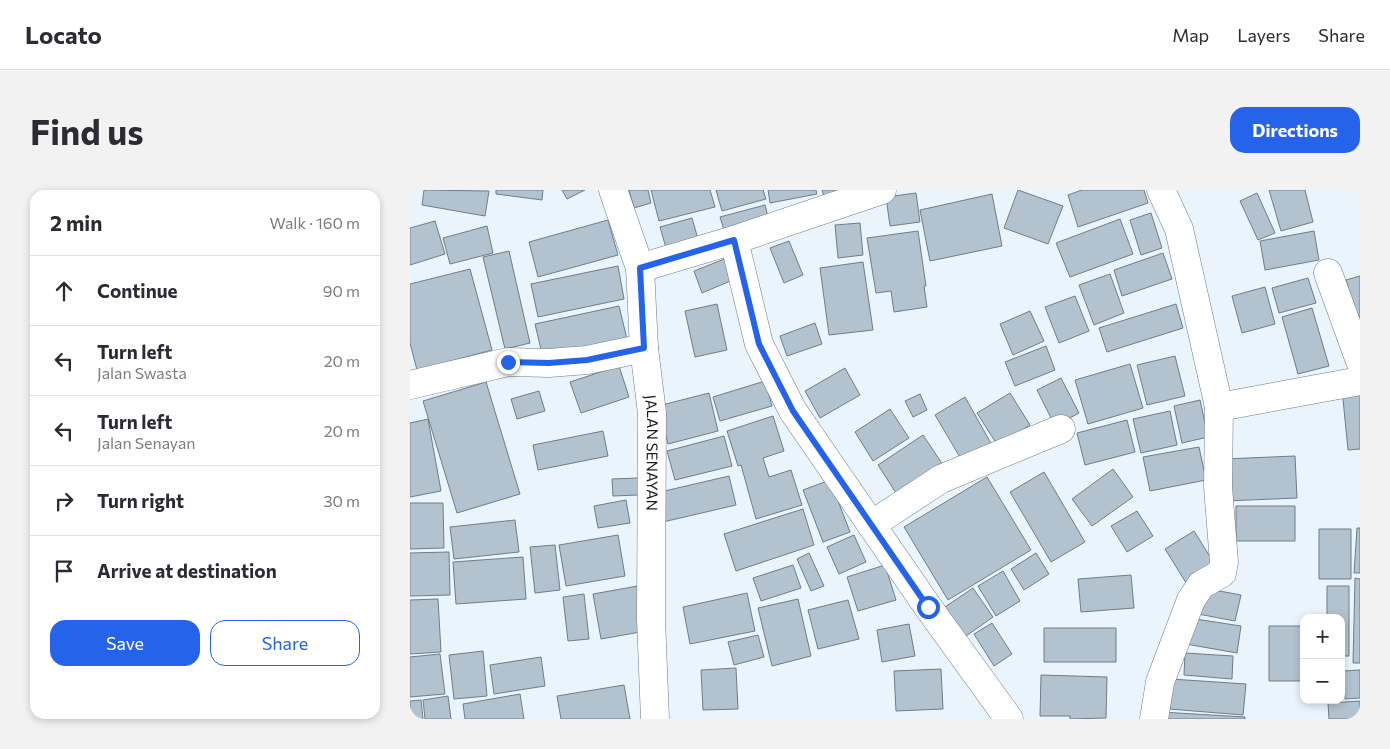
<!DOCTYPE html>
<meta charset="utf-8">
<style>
body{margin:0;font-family:Commissioner,sans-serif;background:#f2f2f3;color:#2b2b33}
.controls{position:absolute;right:15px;bottom:15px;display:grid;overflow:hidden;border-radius:10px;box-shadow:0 2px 8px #0003}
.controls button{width:45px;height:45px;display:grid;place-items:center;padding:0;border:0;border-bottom:1px solid #e1e1e2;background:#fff;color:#2b2b33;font:25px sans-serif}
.stop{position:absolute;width:15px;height:15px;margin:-11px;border:4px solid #2563eb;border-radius:50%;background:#fff}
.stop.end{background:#2563eb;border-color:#fff;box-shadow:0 1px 5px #0008}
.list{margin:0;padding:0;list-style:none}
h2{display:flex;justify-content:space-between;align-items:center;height:65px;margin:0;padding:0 20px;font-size:21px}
h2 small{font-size:16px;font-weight:400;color:#7c7c81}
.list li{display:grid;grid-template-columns:32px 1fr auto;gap:15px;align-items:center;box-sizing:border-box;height:70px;padding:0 20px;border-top:1px solid #e1e1e2}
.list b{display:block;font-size:19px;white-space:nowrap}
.list p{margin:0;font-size:16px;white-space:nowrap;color:#7c7c81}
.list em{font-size:16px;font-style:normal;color:#7c7c81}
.actions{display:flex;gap:10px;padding:15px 20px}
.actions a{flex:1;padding:11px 0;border:1px solid #2563eb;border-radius:15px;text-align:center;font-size:18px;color:#2563eb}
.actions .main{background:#2563eb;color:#fff}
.icon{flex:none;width:28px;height:28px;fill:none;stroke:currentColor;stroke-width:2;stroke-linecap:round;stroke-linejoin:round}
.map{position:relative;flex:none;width:950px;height:529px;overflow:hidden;border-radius:15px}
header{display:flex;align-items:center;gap:30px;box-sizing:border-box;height:70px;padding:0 25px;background:#fff;border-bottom:1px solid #e1e1e2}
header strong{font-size:24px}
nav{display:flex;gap:28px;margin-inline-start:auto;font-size:18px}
.intro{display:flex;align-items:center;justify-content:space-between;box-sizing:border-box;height:120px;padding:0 30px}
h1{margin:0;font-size:35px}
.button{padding:12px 22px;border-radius:15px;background:#2563eb;color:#fff;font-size:18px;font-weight:700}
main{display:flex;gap:30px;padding:0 30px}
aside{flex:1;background:#fff;border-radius:15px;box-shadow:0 2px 8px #0003}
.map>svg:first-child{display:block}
.building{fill:#b2c2cf;stroke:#6e7d89}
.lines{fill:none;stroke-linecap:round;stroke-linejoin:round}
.street-casing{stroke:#6d7c87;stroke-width:29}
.street{stroke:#fff;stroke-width:28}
.route{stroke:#2563eb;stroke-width:6}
.labels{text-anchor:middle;stroke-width:5;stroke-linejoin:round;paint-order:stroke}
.street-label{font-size:15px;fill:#151b1f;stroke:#fff}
</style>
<header>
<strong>Locato</strong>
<nav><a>Map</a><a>Layers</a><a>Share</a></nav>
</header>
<div class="intro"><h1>Find us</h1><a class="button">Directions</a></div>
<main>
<aside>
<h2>2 min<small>Walk · 160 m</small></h2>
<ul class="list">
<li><svg class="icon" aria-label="ahead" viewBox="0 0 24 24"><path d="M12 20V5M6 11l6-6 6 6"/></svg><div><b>Continue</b></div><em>90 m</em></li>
<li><svg class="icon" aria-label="left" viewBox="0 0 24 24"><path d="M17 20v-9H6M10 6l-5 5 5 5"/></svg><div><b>Turn left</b><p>Jalan Swasta</p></div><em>20 m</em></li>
<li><svg class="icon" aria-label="left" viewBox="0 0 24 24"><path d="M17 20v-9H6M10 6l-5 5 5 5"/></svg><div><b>Turn left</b><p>Jalan Senayan</p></div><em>20 m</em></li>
<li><svg class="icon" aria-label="right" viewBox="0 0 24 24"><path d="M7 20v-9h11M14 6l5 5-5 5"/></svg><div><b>Turn right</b></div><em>30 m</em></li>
<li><svg class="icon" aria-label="arrive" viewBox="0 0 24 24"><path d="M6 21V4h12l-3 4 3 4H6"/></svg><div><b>Arrive at destination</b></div></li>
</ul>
<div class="actions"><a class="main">Save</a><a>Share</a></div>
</aside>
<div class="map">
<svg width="950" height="529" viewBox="0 0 950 529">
<rect width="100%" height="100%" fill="#eaf4fc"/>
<path class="building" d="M 14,0 L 79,1 L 75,26 L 12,15 Z
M 86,0 L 133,0 L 132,10 L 86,4 Z
M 152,0 L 175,0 L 157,9 Z
M 219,0 L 238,0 L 241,13 L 224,18 Z
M 241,0 L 300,0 L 305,17 L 249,31 Z
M 306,0 L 353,0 L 356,9 L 312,21 Z
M 358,0 L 406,0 L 407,4 L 360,13 Z
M 412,0 L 428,0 L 430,11 L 416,14 Z
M 608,0 L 653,16 L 638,54 L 594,38 Z
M 672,0 L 734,0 L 738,13 L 668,37 L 658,5 Z
M 859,0 L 895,0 L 903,32 L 871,41 Z
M 506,3 L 510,32 L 480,36 L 476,7 Z
M 847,3 L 865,43 L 848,50 L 830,11 Z
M 582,4 L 592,56 L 520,71 L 510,20 Z
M 355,15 L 360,34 L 316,46 L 310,27 Z
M 741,23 L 752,58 L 731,65 L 720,30 Z
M 282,28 L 288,49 L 256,58 L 250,37 Z
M 710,29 L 723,64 L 660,87 L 646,53 Z
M 198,30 L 208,65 L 128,87 L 119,52 Z
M 25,31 L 35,64 L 0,75 L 0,38 Z
M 450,33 L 453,65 L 428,68 L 425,35 Z
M 77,36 L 83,63 L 40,74 L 33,48 Z
M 508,41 L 516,96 L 514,96 L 517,117 L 484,122 L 481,101 L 466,103 L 457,48 Z
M 904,41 L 909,70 L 855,80 L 850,51 Z
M 379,51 L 393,85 L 374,93 L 360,58 Z
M 99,61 L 120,153 L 95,159 L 73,67 Z
M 753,63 L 762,89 L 712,106 L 704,80 Z
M 317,68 L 325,89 L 292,103 L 284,81 Z
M 453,72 L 463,140 L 419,145 L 410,78 Z
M 208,76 L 214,109 L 128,127 L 121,94 Z
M 60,79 L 82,160 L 7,180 L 0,153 L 0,94 Z
M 700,84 L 714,123 L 684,135 L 669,95 Z
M 950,86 L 950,136 L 936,90 Z
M 898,88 L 906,113 L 869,123 L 862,98 Z
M 855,97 L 865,134 L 832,143 L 822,106 Z
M 665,106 L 679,141 L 649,153 L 635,117 Z
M 307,114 L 317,160 L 285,167 L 275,121 Z
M 766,114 L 773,138 L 697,162 L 689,138 Z
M 209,116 L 217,149 L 133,168 L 125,134 Z
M 902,118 L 919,176 L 888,184 L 872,127 Z
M 620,121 L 634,151 L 603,165 L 590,134 Z
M 405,133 L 412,154 L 377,166 L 370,146 Z
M 636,156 L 645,180 L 605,196 L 595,172 Z
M 765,166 L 775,206 L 737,215 L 727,175 Z
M 720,174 L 733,218 L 678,234 L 665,190 Z
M 209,176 L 219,207 L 171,223 L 160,192 Z
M 435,178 L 450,205 L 410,228 L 395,201 Z
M 651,188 L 669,223 L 645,236 L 627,200 Z
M 355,191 L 362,216 L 310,231 L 303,207 Z
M 76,192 L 110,304 L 47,323 L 13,211 Z
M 950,197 L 950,259 L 938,260 L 932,199 Z
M 129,201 L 135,221 L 107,229 L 101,209 Z
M 299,203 L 308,241 L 258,254 L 248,216 Z
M 600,203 L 620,235 L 588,256 L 567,223 Z
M 510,204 L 517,220 L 503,227 L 495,211 Z
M 555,207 L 583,257 L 554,274 L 525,225 Z
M 790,210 L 798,247 L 772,253 L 764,216 Z
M 480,219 L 499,248 L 463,271 L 445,242 Z
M 760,221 L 767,255 L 731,263 L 723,229 Z
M 363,226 L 374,261 L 353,268 L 359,287 L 381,280 L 392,315 L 346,329 L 331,275 L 328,276 L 317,241 Z
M 18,229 L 31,301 L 0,307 L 0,233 Z
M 717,230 L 725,262 L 675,275 L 667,243 Z
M 193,241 L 198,266 L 128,280 L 123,255 Z
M 513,245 L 533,275 L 488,306 L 468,275 Z
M 314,246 L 322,276 L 265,290 L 257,261 Z
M 789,257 L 796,290 L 740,301 L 733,267 Z
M 885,266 L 887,308 L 816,311 L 814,269 Z
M 703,279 L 723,307 L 682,336 L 662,309 Z
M 634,282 L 675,352 L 641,372 L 600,302 Z
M 319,286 L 326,315 L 253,332 L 246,303 Z
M 577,287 L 621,360 L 538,410 L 494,337 Z
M 228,288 L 228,305 L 203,306 L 202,289 Z
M 420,290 L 440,342 L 413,352 L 393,300 Z
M 216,310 L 220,333 L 188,338 L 184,316 Z
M 0,313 L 33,313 L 34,358 L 0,359 Z
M 826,316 L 885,316 L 885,351 L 826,351 Z
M 393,319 L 404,355 L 326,381 L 314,344 Z
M 727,321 L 743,346 L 717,362 L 701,336 Z
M 105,330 L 109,362 L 44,369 L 40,337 Z
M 947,338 L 950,338 L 950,383 L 944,383 Z
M 909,339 L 941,339 L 941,389 L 909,389 Z
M 784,341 L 807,378 L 778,396 L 755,359 Z
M 208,345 L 215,386 L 156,396 L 149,355 Z
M 444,345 L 456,372 L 429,384 L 417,357 Z
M 145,355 L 150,400 L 125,403 L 120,357 Z
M 39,362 L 40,405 L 0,406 L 0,363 Z
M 399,363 L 414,396 L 401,401 L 387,369 Z
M 626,363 L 639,384 L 614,400 L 601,379 Z
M 113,367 L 116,409 L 46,414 L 43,372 Z
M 383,375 L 391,398 L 351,411 L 343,388 Z
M 475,375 L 486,410 L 448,421 L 437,387 Z
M 593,381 L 610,411 L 586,426 L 568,396 Z
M 721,385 L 724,418 L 671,422 L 668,389 Z
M 945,388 L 950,389 L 950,473 L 943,473 Z
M 228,396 L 236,441 L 191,449 L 183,404 Z
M 917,396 L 939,396 L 939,466 L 931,466 L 931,428 L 917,428 Z
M 563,398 L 583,427 L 556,446 L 535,417 Z
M 793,398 L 831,405 L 825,431 L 788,424 Z
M 337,403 L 345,441 L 280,454 L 273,417 Z
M 174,404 L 179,449 L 158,451 L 153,407 Z
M 28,409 L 31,462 L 0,464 L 0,410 Z
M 388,409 L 401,466 L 362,476 L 348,418 Z
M 438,410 L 449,449 L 408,459 L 398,420 Z
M 779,428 L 831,436 L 827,463 L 776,454 Z
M 582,433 L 602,464 L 584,476 L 564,444 Z
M 499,434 L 505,466 L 472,472 L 467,440 Z
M 859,436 L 894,436 L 894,491 L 859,491 Z
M 634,438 L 706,438 L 706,472 L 634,472 Z
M 348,445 L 354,467 L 324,475 L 318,452 Z
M 73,461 L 77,506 L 44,509 L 39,465 Z
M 775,463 L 823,466 L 822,489 L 774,485 Z
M 30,464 L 35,504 L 0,507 L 0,467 Z
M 131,467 L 135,496 L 84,504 L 80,475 Z
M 326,478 L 328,519 L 293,520 L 291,480 Z
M 531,479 L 533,519 L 486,521 L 484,481 Z
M 950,480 L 950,508 L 935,509 L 933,481 Z
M 631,485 L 697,487 L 696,528 L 660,529 L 660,526 L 630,526 Z
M 761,489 L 836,494 L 833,525 L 759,519 Z
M 214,495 L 220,529 L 151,529 L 147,506 Z
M 110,504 L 114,529 L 55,529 L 53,514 Z
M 38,506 L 41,529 L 15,529 L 13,510 Z
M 11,510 L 13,529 L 0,529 L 0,511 Z
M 950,511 L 950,529 L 919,529 L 918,513 Z
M 751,522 L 835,527 L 835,529 L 751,529 Z"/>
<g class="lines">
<g class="street-casing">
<g id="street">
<path id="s1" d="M 203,0 L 230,78 L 234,158 L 242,223 L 241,429 L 245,529"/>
<path d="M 324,50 L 349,154 L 383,221 L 518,417 L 599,529"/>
<path d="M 230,78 L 324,50 L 472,0"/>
<path d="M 918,83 L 950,171"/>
<path d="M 0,195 L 98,172 L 139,173 L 177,170 L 234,158"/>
<path d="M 809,217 L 950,191"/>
<path d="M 461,335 L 531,289 L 651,239"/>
<path d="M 744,529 L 750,492 L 781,410 L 791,395 L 812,383 L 814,372 L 808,297 L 809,217 L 769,39 L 751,0"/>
</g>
</g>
<use href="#street" class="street"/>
</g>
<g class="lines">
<path class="route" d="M 98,172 L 139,173 L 177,170 L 234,158 L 230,78 L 324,50 L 349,154 L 383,221 L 518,417"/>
</g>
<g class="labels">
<g class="street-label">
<text dy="5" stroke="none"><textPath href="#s1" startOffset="268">JALAN SENAYAN</textPath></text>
</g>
</g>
</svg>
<div class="controls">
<button>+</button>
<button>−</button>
</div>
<div class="stop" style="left:518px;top:417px"></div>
<div class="stop end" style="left:98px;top:172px"></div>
</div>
</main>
